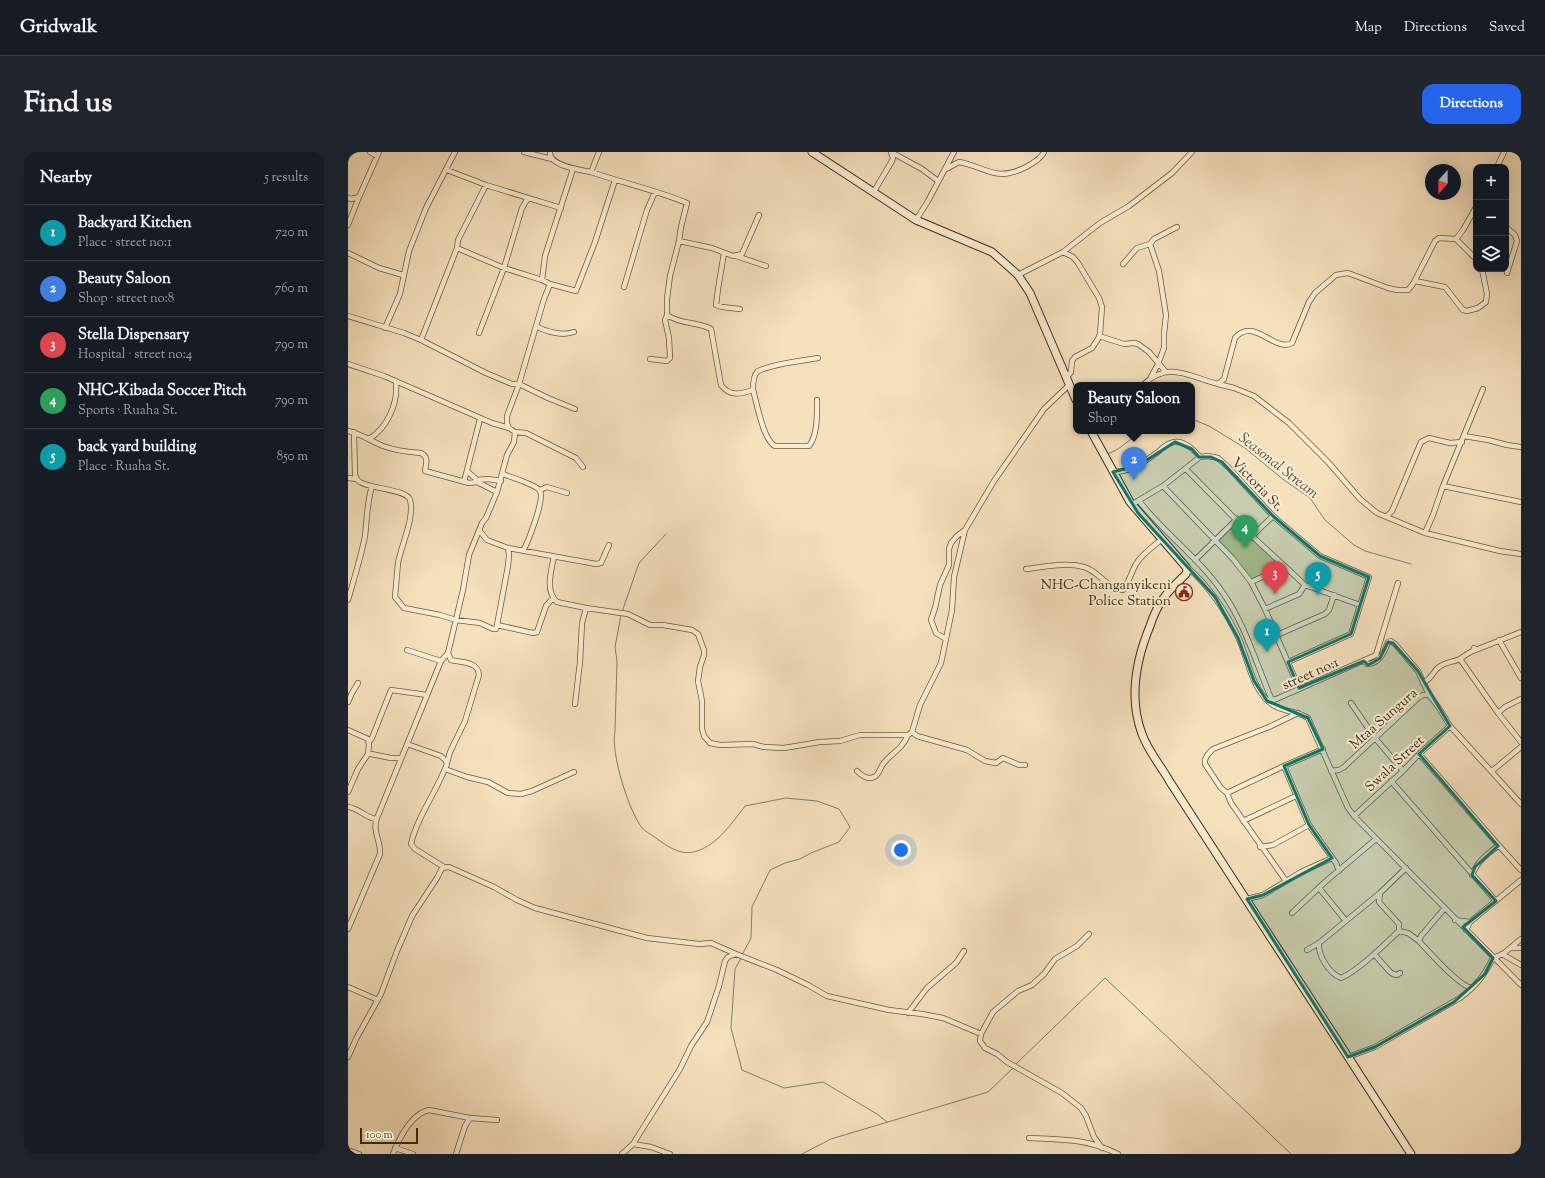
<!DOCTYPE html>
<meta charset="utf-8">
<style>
body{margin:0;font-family:"Sorts Mill Goudy",serif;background:#20242c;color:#f1f3f6}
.controls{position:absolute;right:12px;top:12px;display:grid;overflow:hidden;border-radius:8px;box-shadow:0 4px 16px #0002}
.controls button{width:36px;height:36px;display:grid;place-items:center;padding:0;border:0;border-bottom:1px solid #363941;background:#171b24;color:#f1f3f6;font:20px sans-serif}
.compass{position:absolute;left:1077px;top:12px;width:36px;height:36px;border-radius:50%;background:#171b24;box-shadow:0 4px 16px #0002;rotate:201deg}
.scale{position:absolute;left:12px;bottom:10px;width:58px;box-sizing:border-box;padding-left:4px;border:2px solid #412a0d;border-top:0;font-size:11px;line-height:14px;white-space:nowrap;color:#412a0d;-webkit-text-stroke:3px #f9ecd4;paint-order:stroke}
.you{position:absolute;left:553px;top:698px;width:14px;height:14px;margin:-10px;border:3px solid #fff;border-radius:50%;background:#1a73e8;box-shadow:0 0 0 6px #1a73e833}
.badge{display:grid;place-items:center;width:26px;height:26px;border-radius:50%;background:#2563eb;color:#fff;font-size:13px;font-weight:700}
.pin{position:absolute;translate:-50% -33px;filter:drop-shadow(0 1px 2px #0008)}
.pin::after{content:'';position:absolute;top:21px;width:14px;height:12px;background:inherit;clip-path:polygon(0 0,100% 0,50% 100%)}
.popup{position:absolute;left:725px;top:230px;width:122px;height:52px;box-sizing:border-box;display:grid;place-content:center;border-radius:8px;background:#171b24;filter:drop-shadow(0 1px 3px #0005);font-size:13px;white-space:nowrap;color:#9ea1a6}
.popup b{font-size:15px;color:#f1f3f6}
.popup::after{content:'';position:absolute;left:50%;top:100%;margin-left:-8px;border:8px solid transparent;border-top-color:#171b24}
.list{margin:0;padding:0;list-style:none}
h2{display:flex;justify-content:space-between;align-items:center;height:52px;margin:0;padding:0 16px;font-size:17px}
h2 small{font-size:13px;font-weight:400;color:#9ea1a6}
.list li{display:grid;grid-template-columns:26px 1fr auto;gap:12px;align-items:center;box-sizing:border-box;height:56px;padding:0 16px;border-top:1px solid #363941}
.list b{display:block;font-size:15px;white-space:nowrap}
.list p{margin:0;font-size:13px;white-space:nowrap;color:#9ea1a6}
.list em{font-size:13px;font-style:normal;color:#9ea1a6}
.icon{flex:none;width:22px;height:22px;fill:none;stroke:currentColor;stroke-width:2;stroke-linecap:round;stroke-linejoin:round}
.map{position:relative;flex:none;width:1173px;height:1002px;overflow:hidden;border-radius:12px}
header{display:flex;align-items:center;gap:24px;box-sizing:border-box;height:56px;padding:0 20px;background:#171b24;border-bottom:1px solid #363941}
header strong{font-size:19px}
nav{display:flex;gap:22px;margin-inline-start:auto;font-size:14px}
.intro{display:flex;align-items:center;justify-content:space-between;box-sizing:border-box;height:96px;padding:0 24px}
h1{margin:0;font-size:28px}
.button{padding:10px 18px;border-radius:12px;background:#2563eb;color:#fff;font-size:14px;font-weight:700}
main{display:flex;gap:24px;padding:0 24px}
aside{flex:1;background:#171b24;border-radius:12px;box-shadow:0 4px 16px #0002}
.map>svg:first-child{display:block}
.green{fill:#c4c18c;stroke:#82764c}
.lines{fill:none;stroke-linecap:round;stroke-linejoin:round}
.stream{stroke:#7c8077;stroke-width:1}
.street-casing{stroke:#6e5839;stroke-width:6}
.secondary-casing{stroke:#412a0d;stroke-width:9}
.street{stroke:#f9ecd4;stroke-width:4.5}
.secondary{stroke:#f9ecd4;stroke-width:7}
.marked{fill:#0f766e;fill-opacity:0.2;stroke:#0f766e;stroke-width:3;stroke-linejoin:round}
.labels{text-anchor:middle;stroke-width:4;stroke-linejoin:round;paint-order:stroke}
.street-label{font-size:14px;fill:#412a0d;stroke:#f9ecd4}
.poi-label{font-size:14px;fill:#412a0d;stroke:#f9ecd4;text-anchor:end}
.water-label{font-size:15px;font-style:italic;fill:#5a4e39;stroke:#f9ecd4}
</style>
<header>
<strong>Gridwalk</strong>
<nav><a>Map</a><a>Directions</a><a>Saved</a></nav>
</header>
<div class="intro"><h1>Find us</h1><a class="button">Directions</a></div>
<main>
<aside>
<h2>Nearby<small>5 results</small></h2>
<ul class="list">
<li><span class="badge" style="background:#0f9aa8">1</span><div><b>Backyard Kitchen</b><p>Place · street no:1</p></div><em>720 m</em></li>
<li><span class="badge" style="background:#3f7fe0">2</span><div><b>Beauty Saloon</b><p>Shop · street no:8</p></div><em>760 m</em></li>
<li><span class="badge" style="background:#e0444e">3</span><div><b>Stella Dispensary</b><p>Hospital · street no:4</p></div><em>790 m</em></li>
<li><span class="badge" style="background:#2e9e5b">4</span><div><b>NHC-Kibada Soccer Pitch</b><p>Sports · Ruaha St.</p></div><em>790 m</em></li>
<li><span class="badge" style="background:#0f9aa8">5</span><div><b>back yard building</b><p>Place · Ruaha St.</p></div><em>850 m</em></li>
</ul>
</aside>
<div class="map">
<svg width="1173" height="1002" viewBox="0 0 1173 1002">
<rect width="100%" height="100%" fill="#f6e1bd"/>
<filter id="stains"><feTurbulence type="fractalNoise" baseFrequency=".005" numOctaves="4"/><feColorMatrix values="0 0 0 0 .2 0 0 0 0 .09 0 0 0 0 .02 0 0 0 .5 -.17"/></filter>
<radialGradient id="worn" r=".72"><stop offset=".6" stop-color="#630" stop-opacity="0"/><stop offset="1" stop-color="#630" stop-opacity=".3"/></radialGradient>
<path class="green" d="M 885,373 L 890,373 L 932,412 L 932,415 L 904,427 L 902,426 L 890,410 L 871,389 L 873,385 Z"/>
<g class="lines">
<path class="stream" d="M 844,267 L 861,274 L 897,296 L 936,328 L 962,346 L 977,368 L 1006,393 L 1017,399 L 1063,412
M 760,302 L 770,297 L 794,279
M 274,460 L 291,411 L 318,382
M 273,463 L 267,495 L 269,509 L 267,579 C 262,599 281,661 295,677 C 297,679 302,682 305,684 C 318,693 332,705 349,699 C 370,692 384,671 397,654 L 438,646 L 469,649 L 491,657 L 502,675 L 491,690 L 463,701 L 452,707 L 437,711 L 422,718 L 404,755 L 403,786 L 394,803
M 393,806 L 387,817 L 383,876 L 394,918 L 436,936 L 475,930 L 529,962 L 539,970
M 668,912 L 757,826 L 943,1002
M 454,1002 L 483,987 L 640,940 L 665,916"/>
<g class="street-casing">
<path id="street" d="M 22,0 L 29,4
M 176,0 L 204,7
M 202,0 C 201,14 232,18 243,20
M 251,0 L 243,20 C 275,31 308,38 339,51 L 333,75 L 331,89 L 364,96 L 385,104 L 394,102 L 411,63
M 543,0 L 574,17 L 590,29
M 1149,15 L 1156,0
M 598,17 L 611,10 C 641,16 648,31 680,14 C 686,10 693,7 696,0
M 99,18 L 138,33 L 213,56
M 525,41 L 544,9 L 545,6 L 543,0
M 0,46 L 3,47 L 11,45 L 31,0
M 568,68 L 580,49 L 606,0
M 0,73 L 11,45
M 1158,75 L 1167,83 L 1169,89 L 1159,121
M 1108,87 L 1128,107
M 802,92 L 811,119 L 818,163 L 816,182 L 816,196 L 810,212 L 803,225
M 715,100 L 725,105 L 730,111 L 751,146 L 754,155 L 752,182 L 750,187 L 744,196 L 727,205 L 724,209 L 723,220 L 718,226
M 0,101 L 31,116 L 55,123
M 376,101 L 370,137 L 368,153 L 374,155 L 392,157
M 388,104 L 418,114
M 775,112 L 789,96 L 802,92 L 806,87 L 829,75
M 670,123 L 715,100 L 752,71 L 781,54 L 824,21 L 844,0
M 194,128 L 197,104 L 225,17
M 1067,129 L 1097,135 L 1115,158 L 1119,159 L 1130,156 L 1138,150 L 1139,142 L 1134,117
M 202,132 L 228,139 L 247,90 L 267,28
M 276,135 L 299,58 L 307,40
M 319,163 C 334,173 347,169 363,177 L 373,233 C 382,245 393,242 405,238 C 405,233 405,224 409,220 C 417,213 458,208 470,206
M 0,164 L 56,181 L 73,188 L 138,221 L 164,232 L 171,232 L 200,246 L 227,257
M 188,174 C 198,180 215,184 226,180
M 37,176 L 52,142 L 61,99 L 78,56 L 107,0
M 131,181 L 156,116 L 174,56 L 180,46
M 751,184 L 776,192 L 786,191 L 790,192 L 801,200 L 817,219
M 73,188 L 109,96 L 110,88 L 138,33
M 302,207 L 319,209 L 322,206 L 321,186 L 317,168 L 319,163 L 319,147 L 322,124 L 331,89
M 0,212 L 36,224 L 144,271 L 161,276
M 870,232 L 886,236 L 906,244 L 941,271 L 980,310 L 1012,347 L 1029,361 L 1077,381 L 1152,399 L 1173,402
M 795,233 C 821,208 841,225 870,232 L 876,227 L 887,186 C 905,164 927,201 944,191 L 961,150 L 967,141 L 988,123 L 1000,121 L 1040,136 L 1049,138 L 1060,138 L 1065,132 L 1087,89 L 1091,86 L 1108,87 L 1115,78 L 1128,55
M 405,238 C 409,251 415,288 427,294 L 461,294 C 470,283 469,261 469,248
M 0,279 C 13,282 23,289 35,294 C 48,299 60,300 73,301 C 81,305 78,312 77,319 L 121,331 L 129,330 L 149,340
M 6,280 L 7,323 C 8,325 9,329 12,330 C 22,337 59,337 62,348 C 67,365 53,394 50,411 C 49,422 48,434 47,445 L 56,456 L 92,463 L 108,468 L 132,471 L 145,477 L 148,477 L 149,473 L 160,414 L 161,403 L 160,396
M 167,280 L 178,281 L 228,306 L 235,315
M 1116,284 L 1140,288 L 1159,293 L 1173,295
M 21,287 C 39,276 50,252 48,231
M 838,317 L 904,384 L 957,433 L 1012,453
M 119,319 L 129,328
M 765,320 C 783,320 796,310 810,300 C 814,296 820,291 826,290 C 836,288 846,298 852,305
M 155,322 C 162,325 189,333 192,339 C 197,347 180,390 175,399
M 0,326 L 9,327
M 116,330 L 132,267
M 129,330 L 129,328 L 140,327 L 153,329
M 815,334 L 885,407 L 903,430 L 917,457 L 951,536
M 1095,334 L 1173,350
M 192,338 L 199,335 L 219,341
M 791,349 C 817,382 851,406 875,441 C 897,472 908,511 923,546 L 926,548 L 1028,503 L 1050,431
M 788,350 L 815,334 L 852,305 L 860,304 L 870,306 L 881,316 L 925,364 L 972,404 L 1021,425 L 1003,482 L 940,510
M 1038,365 L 1044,359 L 1047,352 L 1073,290 L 1081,286 L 1102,291 L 1114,290
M 131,378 L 139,388 L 160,396 L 248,412 L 253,411 L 261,393
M 617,378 L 606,425 L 604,458 L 593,511 L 572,553 L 564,580 L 569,584 L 619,598 L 637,609 L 648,611 L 655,606 L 671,613 L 677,613
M 1077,381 L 1085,363 L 1095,334 L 1135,237
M 904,384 L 925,364
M 206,405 C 203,419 197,439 209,450 L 238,456 L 280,462 L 302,473 L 315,473 L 344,478 L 350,482 L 356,498 L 356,503 L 352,515 L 350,529 L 354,549 L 354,577 L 356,584 L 362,591 L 372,593 L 405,592 L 416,595 L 436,596 L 472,590 L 492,589 L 512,583 L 560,583 L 564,580
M 847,408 L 889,367
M 839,415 C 862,435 878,459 891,487 C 900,507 903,534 921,550 C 931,560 948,558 960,566 L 1000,656 L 1006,664 L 1173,833
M 678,417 C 696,415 718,410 736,415 C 751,419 759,437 775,438 C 781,430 783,421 788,412 C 794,402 804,395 813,388
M 903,430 L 932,417 L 936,414
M 0,448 C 6,427 13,405 17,384 C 19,367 19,350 24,334
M 917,457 L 951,442 L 957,433
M 149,473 L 185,481 L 189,480 L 198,454 L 205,446
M 929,483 L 977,462 L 981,458 L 986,443
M 598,487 L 588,481 L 583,468 L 587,456 L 592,433 L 601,413 L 601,397 L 603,391 L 609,384 L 617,378 L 646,329 L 696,257 L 721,233
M 1151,488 L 1173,526
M 59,498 L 93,509
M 1125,499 L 1173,480
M 1112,507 L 1150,561 L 1173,590
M 1016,509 L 1019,512 C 1031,512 1036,501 1040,490 L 1043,489 L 1047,492 L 1070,519 L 1081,543
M 1075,531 C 1086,525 1084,520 1091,515 C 1097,510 1106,510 1112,507 C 1116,504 1120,501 1125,499 L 1126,496
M 0,550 L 4,541 L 10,531
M 1003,551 L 1027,586 L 1055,619
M 227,552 L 232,510 L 234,471 L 238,456
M 1150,561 L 1157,555 L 1173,547
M 0,578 L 20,587 L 21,593 L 20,602
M 21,590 L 24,586 L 43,538 L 79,543
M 59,592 L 93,604 L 98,609 L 99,612 C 89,639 69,665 63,692 L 67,697 L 96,715
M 1071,602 C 1105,640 1138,680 1173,718
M 99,611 L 102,600 L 117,569 L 131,523 C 130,509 114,511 103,508 L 100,501
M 936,614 L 961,673 L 988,711 L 991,719
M 97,617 L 119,625 L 140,630 L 160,641 L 173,642 L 184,639 L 226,620
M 509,619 C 513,623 520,628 526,625 C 531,623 532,616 535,612 C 544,600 553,599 560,583
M 983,619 L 991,618 L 996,615 L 1070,546 L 1075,543 L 1081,543 L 1091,556 L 1102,574 L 1173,652
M 1144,619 L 1173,595
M 1043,629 L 1148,749
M 0,640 L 10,617 L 20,602 L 23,602 L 43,606 L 53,606
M 879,641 L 873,636 L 857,612 C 856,605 861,601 865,597 L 921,575 L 950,561
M 0,655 C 11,656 18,666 28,667
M 1006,664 L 1055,619 L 1071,602 L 1102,574
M 895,669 L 948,644
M 912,695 L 925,693 L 961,673
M 1124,723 C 1129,710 1139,702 1150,694
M 938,729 L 883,651 L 879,641 L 936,614 L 975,597
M 971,736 L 998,769
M 899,747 L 915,743 L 953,720 L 984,706
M 1096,757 L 1073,784 L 1071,789 C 1080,799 1112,835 1124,836
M 944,761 L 977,730 L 1028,687
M 1107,768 L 1122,770
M 0,777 L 32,702 C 33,689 24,679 29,666 L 93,509 L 100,501 L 115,438 L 121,403 L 134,371 L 138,366 L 149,340 L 159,303 L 166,290 L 167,280 L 161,276 L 159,271 L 159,264 L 171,232 L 196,147 L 202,132 L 194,128 L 156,116 L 109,96
M 1118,778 L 1122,770 L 1173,728
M 1051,779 L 1060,781 L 1071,789
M 971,791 C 970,804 981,821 993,826 C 1011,818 1036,793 1051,779 L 1051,772 L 1031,750 L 1032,741 L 1058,716
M 1163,796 L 1173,796
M 959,798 L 971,791 L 1032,741
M 1026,802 L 1042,820 L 1045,822 L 1049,823 L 1052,821
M 1154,802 L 1173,813
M 0,835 L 30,848
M 560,861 L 579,836 L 608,811 L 616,799
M 633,882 L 632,889 L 637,896 L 649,902 L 659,910 L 714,941 L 733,956 L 738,964 L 746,985 L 754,996
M 0,905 L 8,887 L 33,842 L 49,799 L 64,764 L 89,726 L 94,716 L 101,715 L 146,735 L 169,748 L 187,756 L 299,786 L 351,792 L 363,791 L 388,802
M 1000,905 L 1027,895 L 1112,846 C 1128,834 1136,824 1145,806 L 1155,802 L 1173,787
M 681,986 C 713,987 740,987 770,1002
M 285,992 L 303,995 L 322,1002
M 47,996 L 65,1002
M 0,998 L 11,1002
M 45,1002 C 51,987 63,962 81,958 L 122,966 L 149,968
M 108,1002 L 117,974 L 122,966
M 274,1002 L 285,992 L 332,917 L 343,894 L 359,870 L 371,834 L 377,809 L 380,805 L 388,802 L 429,818 L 460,833 L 479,844 L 541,858 L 574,862 L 595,866 L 633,882 L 645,860 L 670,839 L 684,833 L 696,822 L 707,807 L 729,794 L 741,782"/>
</g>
<g class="secondary-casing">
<path id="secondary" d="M 464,0 L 568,68 L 644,100 L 670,123 L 682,141 L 728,248
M 743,279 L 782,350 L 838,415 L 839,418 L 838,422 C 830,430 821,438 815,447 C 809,455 805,465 802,474 C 788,508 781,547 794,582 C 800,599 813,614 822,630 L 1063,1002"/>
</g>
<use href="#street" class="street"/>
<use href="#secondary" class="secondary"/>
</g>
<path class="marked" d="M 827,290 L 844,297 L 851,305 L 863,305 L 874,310 L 925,364 L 972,404 L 1021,425 L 1003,482 L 940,510 L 951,536 L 1016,509 L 1020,513 L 1026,510 L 1032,506 L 1040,490 L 1045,491 L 1070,519 L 1102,574 L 1071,602 L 1150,694 L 1127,715 L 1124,723 L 1148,749 L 1115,775 L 1145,806 L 1137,822 L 1106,850 L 1027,895 L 1000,905 L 899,747 L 915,743 L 984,706 L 961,673 L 936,614 L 975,597 L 960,566 L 919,549 L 906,529 L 890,486 L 867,445 L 790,361 L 765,320 L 791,313 Z"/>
<defs>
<g id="civic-ring" transform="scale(0.9)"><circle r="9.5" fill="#f9ecd4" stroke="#8f2418" stroke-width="1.5"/><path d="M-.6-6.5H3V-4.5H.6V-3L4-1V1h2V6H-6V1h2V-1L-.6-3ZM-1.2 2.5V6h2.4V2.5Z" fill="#8f2418"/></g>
</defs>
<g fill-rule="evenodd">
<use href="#civic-ring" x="836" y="440"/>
</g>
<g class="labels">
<g class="street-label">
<text transform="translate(910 332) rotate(46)" y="5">Victoria St.</text>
<text transform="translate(962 521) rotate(-24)" y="5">street no:1</text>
<text transform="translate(1035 566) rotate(-41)" y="5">Mtaa Sungura</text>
<text transform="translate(1046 611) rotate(-43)" y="5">Swala Street</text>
</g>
<g class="poi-label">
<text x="823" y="437">NHC-Changanyikeni<tspan x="823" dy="16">Police Station</tspan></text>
</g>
<g class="water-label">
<text transform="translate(931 313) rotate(38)" y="5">Seasonal Stream</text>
</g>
</g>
<rect width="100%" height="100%" filter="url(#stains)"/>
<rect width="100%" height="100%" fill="url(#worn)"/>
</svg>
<div class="controls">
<button>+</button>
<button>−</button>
<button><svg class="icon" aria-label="layers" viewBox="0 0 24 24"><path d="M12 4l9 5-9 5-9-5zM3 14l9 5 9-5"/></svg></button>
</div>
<svg class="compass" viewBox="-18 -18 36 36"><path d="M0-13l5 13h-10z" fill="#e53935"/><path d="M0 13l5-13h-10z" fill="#9ea1a6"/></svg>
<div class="scale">100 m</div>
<div class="you"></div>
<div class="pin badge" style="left:919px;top:500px;background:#0f9aa8">1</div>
<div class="pin badge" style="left:786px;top:328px;background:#3f7fe0">2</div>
<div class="popup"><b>Beauty Saloon</b>Shop</div>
<div class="pin badge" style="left:927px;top:442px;background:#e0444e">3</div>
<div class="pin badge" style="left:897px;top:396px;background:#2e9e5b">4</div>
<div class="pin badge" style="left:970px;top:443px;background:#0f9aa8">5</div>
</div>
</main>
